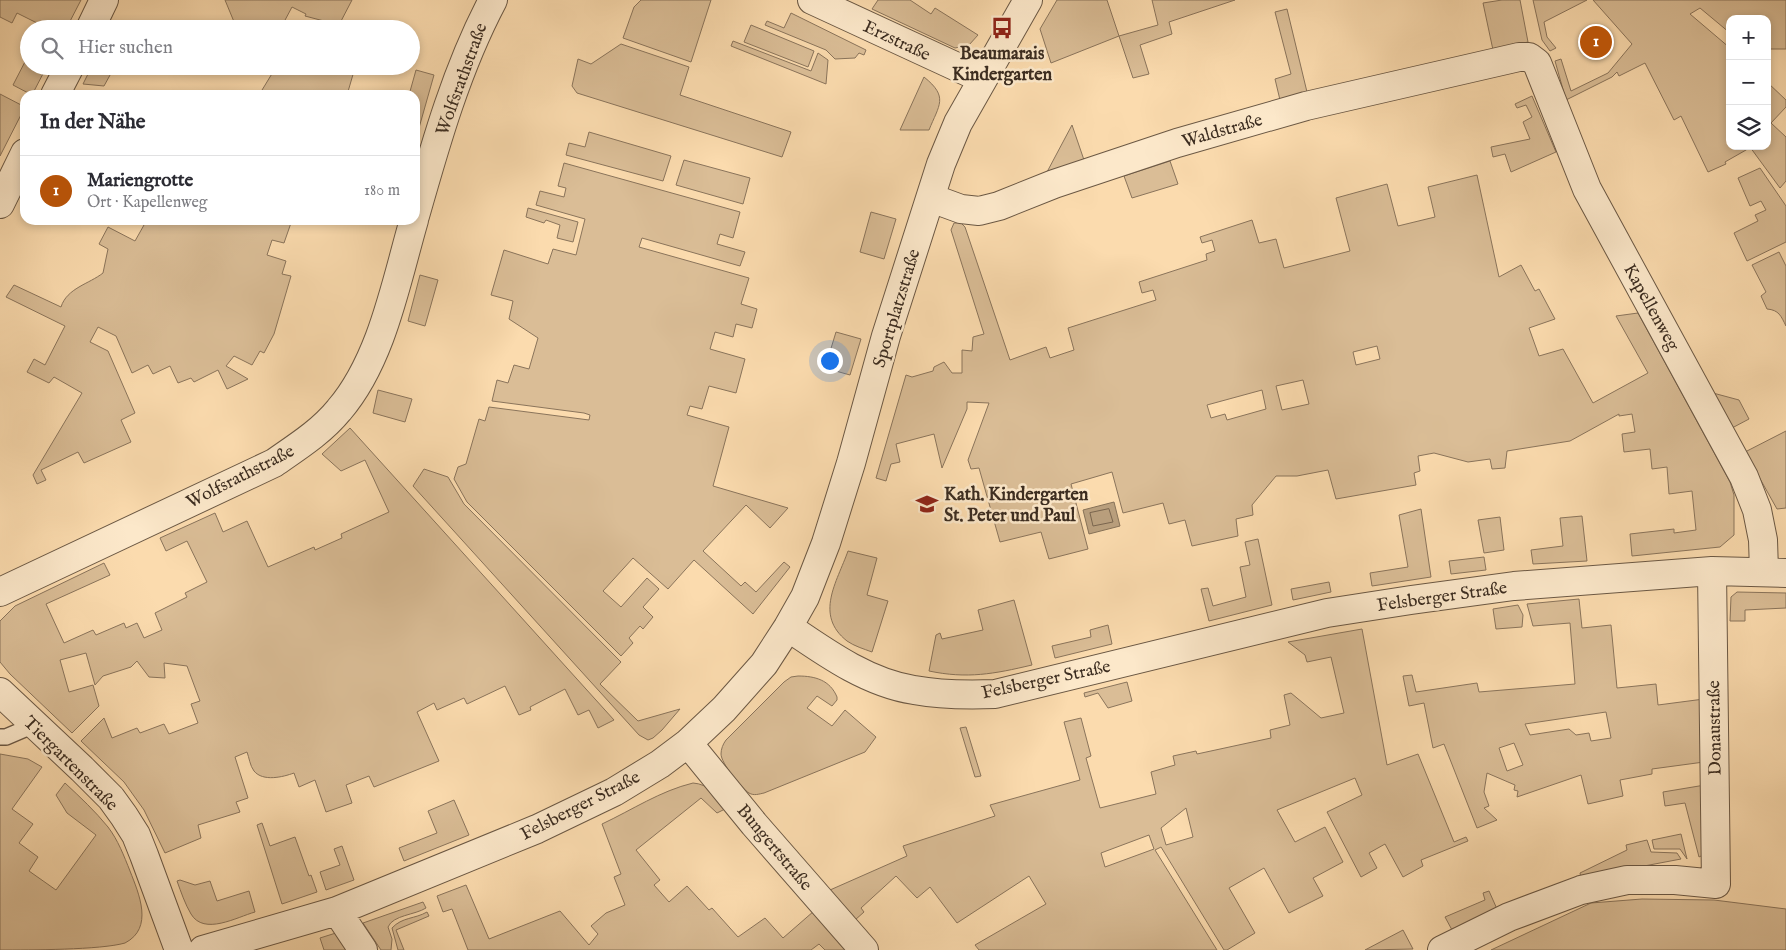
<!DOCTYPE html>
<html lang="de">
<meta charset="utf-8">
<style>
body{margin:0;font-family:"IM FELL English",serif;background:#f7f7f7;color:#2b2b33}
.controls{position:absolute;right:15px;top:15px;display:grid;overflow:hidden;border-radius:10px;box-shadow:0 2px 8px #0003}
.controls button{width:45px;height:45px;display:grid;place-items:center;padding:0;border:0;border-bottom:1px solid #e1e1e2;background:#fff;color:#2b2b33;font:25px sans-serif}
.you{position:absolute;left:829px;top:360px;width:18px;height:18px;margin:-12px;border:4px solid #fff;border-radius:50%;background:#1a73e8;box-shadow:0 0 0 8px #1a73e833}
.badge{display:grid;place-items:center;width:32px;height:32px;border-radius:50%;background:#b45309;color:#fff;font-size:16px;font-weight:700}
.pin{position:absolute;translate:-50% -50%;border:2px solid #fff;box-shadow:0 1px 5px #0006}
.list{margin:0;padding:0;list-style:none}
h2{display:flex;justify-content:space-between;align-items:center;height:65px;margin:0;padding:0 20px;font-size:21px}
h2 small{font-size:16px;font-weight:400;color:#7c7c81}
.list li{display:grid;grid-template-columns:32px 1fr auto;gap:15px;align-items:center;box-sizing:border-box;height:70px;padding:0 20px;border-top:1px solid #e1e1e2}
.list b{display:block;font-size:19px;white-space:nowrap}
.list p{margin:0;font-size:16px;white-space:nowrap;color:#7c7c81}
.list em{font-size:16px;font-style:normal;color:#7c7c81}
.icon{flex:none;width:28px;height:28px;fill:none;stroke:currentColor;stroke-width:2;stroke-linecap:round;stroke-linejoin:round}
.map{position:relative;flex:none;width:1786px;height:950px;overflow:hidden}
.search{position:absolute;background:#fff;box-shadow:0 2px 8px #0003;left:20px;top:20px;width:400px;height:55px;display:flex;align-items:center;gap:12px;box-sizing:border-box;padding:0 18px;border-radius:28px;color:#7c7c81;font-size:19px}
.panel{position:absolute;background:#fff;box-shadow:0 2px 8px #0003;left:20px;top:90px;width:400px;height:135px;border-radius:15px}
.map>svg:first-child{display:block}
.green{fill:#dabd96;stroke:#8a745b;fill-rule:evenodd}
.water{fill:#baa07e;stroke:#877258}
.lines{fill:none;stroke-linecap:round;stroke-linejoin:round}
.shore{stroke:#7a664f;stroke-width:1}
.lane-casing{stroke:#6b5844;stroke-width:18}
.street-casing{stroke:#6b5844;stroke-width:30}
.lane{stroke:#fce8ca;stroke-width:15}
.street{stroke:#fce8ca;stroke-width:28}
.labels{text-anchor:middle;stroke-width:5;stroke-linejoin:round;paint-order:stroke}
.street-label{font-size:18px;fill:#3b2c20;stroke:#fce8ca}
.poi-label{font-size:18px;font-weight:bold;fill:#3b2c20;stroke:#fce8ca}
</style>
<div class="map">
<svg width="1786" height="950" viewBox="0 0 1786 950">
<rect width="100%" height="100%" fill="#fbdbae"/>
<filter id="stains"><feTurbulence type="fractalNoise" baseFrequency=".004" numOctaves="4"/><feColorMatrix values="0 0 0 0 .2 0 0 0 0 .09 0 0 0 0 .02 0 0 0 .5 -.17"/></filter>
<radialGradient id="worn" r=".72"><stop offset=".6" stop-color="#630" stop-opacity="0"/><stop offset="1" stop-color="#630" stop-opacity=".3"/></radialGradient>
<path class="green" d="M 0,0 L 81,0 L 66,29 L 42,29 L 43,26 L 17,13 L 12,23 L 0,17 Z
M 225,0 L 352,0 L 339,25 L 305,16 L 306,14 L 292,7 L 284,22 L 296,29 L 237,29 Z
M 641,0 L 711,0 L 691,62 L 623,38 L 634,7 Z
M 878,0 L 910,0 L 931,14 L 935,8 L 978,35 L 969,45 L 955,48 L 872,9 Z
M 1057,0 L 1107,0 L 1119,36 L 1158,25 L 1152,0 L 1235,0 L 1169,22 L 1172,34 L 1140,45 L 1149,74 L 1133,78 L 1119,36 L 1051,63 L 1040,29 Z
M 1502,0 L 1520,0 L 1528,42 L 1493,50 L 1483,3 Z
M 1533,0 L 1587,0 L 1544,22 L 1547,37 L 1556,48 L 1550,51 L 1542,40 Z
M 1593,0 L 1786,0 L 1786,49 L 1767,49 L 1767,19 L 1730,19 L 1730,33 L 1700,8 L 1690,14 L 1730,48 L 1730,146 L 1767,146 L 1767,82 L 1786,100 L 1786,107 L 1771,123 L 1786,137 L 1786,181 L 1780,188 L 1750,147 L 1746,150 L 1725,162 L 1726,164 L 1708,172 L 1681,116 L 1674,120 L 1645,63 L 1619,76 L 1617,72 L 1612,77 L 1566,100 L 1555,61 L 1561,59 L 1571,91 L 1608,73 L 1632,44 Z
M 1287,9 L 1307,92 L 1280,100 L 1275,79 L 1291,74 L 1275,12 Z
M 791,13 L 866,50 L 864,55 L 859,53 L 855,58 L 835,59 L 826,50 L 765,25 L 767,21 L 784,28 Z
M 751,25 L 814,51 L 808,67 L 744,42 Z
M 733,41 L 811,71 L 818,53 L 828,60 L 826,84 L 731,46 Z
M 621,44 L 689,67 L 680,95 L 791,132 L 782,157 L 577,93 L 572,86 L 578,59 L 591,64 Z
M 29,54 L 29,66 L 47,66 L 32,95 L 13,85 Z
M 92,66 L 115,66 L 104,86 L 83,84 Z
M 264,66 L 367,66 L 365,74 L 354,71 L 347,95 L 259,95 L 273,72 Z
M 416,70 L 434,75 L 415,142 L 415,95 L 409,95 Z
M 924,77 C 949,97 939,105 929,130 L 900,130 Z
M 0,94 L 25,107 L 0,156 Z
M 1532,96 L 1556,152 L 1511,172 L 1505,154 L 1493,157 L 1491,147 L 1530,139 L 1523,122 L 1532,117 L 1526,105 L 1517,108 L 1515,104 Z
M 1072,125 L 1084,160 L 1047,172 Z
M 589,132 L 671,156 L 663,181 L 566,155 L 569,143 L 585,147 Z
M 684,160 L 750,178 L 743,204 L 676,185 Z
M 1170,161 L 1178,184 L 1132,198 L 1124,176 Z
M 564,163 L 740,212 L 733,238 L 720,234 L 717,244 L 745,252 L 740,266 L 642,238 L 639,247 L 749,278 L 741,304 L 757,309 L 752,328 L 736,324 L 733,337 L 715,332 L 710,349 L 745,359 L 736,393 L 709,386 L 702,409 L 690,406 L 687,415 L 729,427 L 713,486 L 788,508 L 770,528 L 746,505 L 703,551 L 741,586 L 745,582 L 756,592 L 784,562 L 790,567 L 753,614 L 694,560 L 668,589 L 633,558 L 603,591 L 621,607 L 647,578 L 659,589 L 643,607 L 653,617 L 643,629 L 640,626 L 629,638 L 633,643 L 621,656 L 467,502 L 454,479 L 458,467 L 466,464 L 479,419 L 485,421 L 489,407 L 589,420 L 590,415 L 584,413 L 492,401 L 497,380 L 508,383 L 514,365 L 529,369 L 538,338 L 509,319 L 513,301 L 491,295 L 504,250 L 548,264 L 553,249 L 576,255 L 585,219 L 536,205 L 540,191 L 564,197 L 566,188 L 558,186 Z
M 1760,168 L 1786,206 L 1786,242 L 1747,261 L 1734,233 L 1758,221 L 1755,215 L 1766,210 L 1761,201 L 1750,206 L 1738,178 Z
M 1477,175 L 1499,277 L 1521,265 L 1535,291 L 1539,289 L 1555,319 L 1529,328 L 1539,356 L 1563,349 L 1593,403 L 1648,373 L 1616,316 L 1638,313 L 1730,482 L 1734,495 L 1734,535 L 1720,547 L 1632,556 L 1630,534 L 1674,529 L 1674,533 L 1696,530 L 1692,491 L 1669,494 L 1667,467 L 1652,469 L 1650,449 L 1624,452 L 1622,434 L 1635,432 L 1632,414 L 1619,416 L 1619,414 L 1570,441 L 1507,451 L 1505,468 L 1492,469 L 1490,459 L 1468,462 L 1434,453 L 1418,456 L 1420,471 L 1414,473 L 1416,485 L 1336,499 L 1328,470 L 1297,476 L 1276,476 L 1252,505 L 1253,515 L 1236,519 L 1238,536 L 1192,546 L 1185,520 L 1169,524 L 1163,503 L 1123,513 L 1112,472 L 1071,484 L 1088,549 L 1049,559 L 1041,532 L 1000,542 L 979,468 L 971,469 L 968,460 L 989,403 L 967,402 L 967,409 L 942,468 L 934,434 L 896,444 L 900,462 L 891,464 L 886,481 L 876,478 L 906,375 L 912,377 L 933,371 L 934,367 L 944,362 L 952,373 L 962,373 L 962,350 L 972,351 L 973,337 L 984,334 L 951,230 L 954,223 L 961,223 L 965,227 L 1010,360 L 1046,347 L 1050,358 L 1074,350 L 1068,328 L 1156,300 L 1153,290 L 1142,293 L 1139,282 L 1207,260 L 1206,254 L 1215,251 L 1212,240 L 1202,243 L 1200,237 L 1252,220 L 1259,243 L 1276,239 L 1284,268 L 1350,251 L 1336,198 L 1387,184 L 1398,226 L 1435,217 L 1428,187 ZM 1377,346 L 1380,359 L 1356,365 L 1353,352 ZM 1303,380 L 1309,404 L 1282,410 L 1276,386 ZM 1262,390 L 1266,409 L 1227,420 L 1225,414 L 1211,418 L 1207,405 Z
M 528,208 L 578,222 L 573,242 L 557,238 L 560,225 L 546,220 L 544,223 L 526,217 Z
M 871,212 L 896,219 L 884,259 L 860,252 Z
M 135,220 L 292,220 L 284,243 L 272,240 L 267,255 L 286,261 L 282,274 L 291,276 L 274,334 L 264,353 L 260,351 L 252,365 L 234,356 L 226,366 L 248,379 L 227,389 L 218,370 L 194,382 L 191,378 L 178,383 L 170,366 L 153,374 L 148,365 L 132,373 L 116,336 L 98,327 L 90,342 L 108,351 L 135,413 L 121,420 L 131,442 L 84,463 L 78,452 L 41,470 L 46,480 L 37,484 L 33,475 L 82,393 L 54,377 L 49,383 L 27,372 L 34,359 L 45,365 L 65,326 L 6,297 L 14,285 L 61,307 C 67,288 89,284 103,273 L 108,249 L 99,244 L 108,227 L 135,241 L 144,225 Z
M 1779,252 L 1786,266 L 1786,326 C 1781,316 1779,310 1767,309 L 1761,296 L 1766,292 L 1752,265 Z
M 420,275 L 438,280 L 425,326 L 408,321 Z
M 836,332 L 861,339 L 850,375 L 825,368 Z
M 378,390 L 412,399 L 405,422 L 373,413 Z
M 1713,393 L 1739,400 L 1749,419 L 1732,428 Z
M 350,428 L 614,720 L 598,728 L 589,710 L 578,715 L 565,689 L 530,707 L 531,710 L 519,715 L 505,686 L 467,704 L 464,698 L 437,710 L 434,703 L 417,712 L 439,761 L 374,787 L 369,776 L 346,785 L 352,803 L 326,812 L 315,780 L 299,787 L 294,773 C 283,777 263,782 254,771 C 250,766 249,757 247,752 L 235,757 L 248,798 L 236,802 L 240,812 L 198,825 L 201,838 L 165,853 L 144,810 L 124,782 L 81,741 L 104,718 L 112,738 L 137,728 L 140,733 L 164,724 L 169,734 L 198,723 L 191,704 L 200,701 L 187,666 L 164,663 L 165,678 L 149,677 L 137,661 L 131,667 L 103,676 L 95,685 L 86,653 L 60,660 L 69,692 L 93,685 L 99,706 L 72,733 L 10,674 L 0,662 L 0,621 L 15,606 L 104,563 L 110,575 L 46,604 L 64,643 L 93,630 L 96,635 L 124,623 L 126,628 L 137,623 L 144,638 L 162,630 L 155,613 L 187,597 L 185,593 L 207,582 L 187,541 L 166,551 L 160,538 L 215,513 L 223,532 L 247,521 L 268,567 L 314,547 L 315,550 L 342,538 L 341,534 L 389,512 L 365,460 L 341,471 L 322,454 Z
M 1786,431 L 1786,508 L 1777,509 L 1745,452 Z
M 424,469 L 448,477 L 464,504 L 621,662 L 600,684 L 638,721 L 680,709 L 662,730 L 653,738 L 648,740 L 639,735 L 413,486 Z
M 1421,509 L 1431,577 L 1372,586 L 1370,573 L 1408,567 L 1399,515 Z
M 1582,516 L 1587,561 L 1533,564 L 1531,550 L 1563,546 L 1560,518 Z
M 1500,517 L 1504,550 L 1484,553 L 1478,520 Z
M 1258,539 L 1272,605 L 1209,621 L 1201,589 L 1208,588 L 1213,606 L 1246,597 L 1240,567 L 1250,565 L 1245,542 Z
M 848,551 L 877,558 L 867,595 L 888,601 L 872,652 C 864,649 854,646 847,641 C 814,615 837,582 848,551 Z
M 1484,557 L 1486,570 L 1451,574 L 1449,561 Z
M 1329,582 L 1331,592 L 1293,600 L 1291,589 Z
M 1737,592 L 1786,593 L 1786,608 L 1745,610 L 1745,621 L 1730,621 L 1731,597 Z
M 1579,599 L 1582,628 L 1611,625 L 1617,688 L 1656,684 L 1658,705 L 1704,699 L 1704,762 L 1652,769 L 1652,774 L 1620,780 L 1623,796 L 1588,804 L 1581,775 L 1517,797 L 1518,791 L 1514,790 L 1515,785 L 1487,773 L 1484,792 L 1489,806 L 1484,808 L 1497,820 L 1477,828 L 1444,744 L 1433,748 L 1424,703 L 1409,706 L 1403,676 L 1412,675 L 1416,692 L 1477,683 L 1479,692 L 1575,684 L 1570,623 L 1533,626 L 1527,604 ZM 1606,712 L 1611,738 L 1591,741 L 1589,733 L 1576,735 L 1569,729 L 1530,735 L 1525,724 ZM 1514,743 L 1523,765 L 1507,771 L 1499,748 Z
M 1014,600 L 1032,665 C 994,674 967,679 929,671 L 936,635 L 940,633 L 942,639 L 983,630 L 978,610 Z
M 1518,605 L 1523,615 L 1522,627 L 1496,629 L 1493,609 Z
M 1108,625 L 1112,644 L 1055,658 L 1052,646 L 1091,637 L 1090,630 Z
M 1362,629 L 1387,765 L 1418,754 L 1454,842 L 1466,837 L 1468,841 L 1421,860 L 1423,866 L 1403,877 L 1385,844 L 1369,853 L 1377,868 L 1361,877 L 1327,812 L 1362,795 L 1355,778 L 1277,810 L 1295,842 L 1325,827 L 1343,862 L 1313,878 L 1323,896 L 1289,913 L 1264,868 L 1229,888 L 1255,933 L 1227,950 L 1224,950 L 1161,847 L 1155,850 L 1217,950 L 979,950 L 975,945 L 1046,904 L 1029,876 L 957,923 L 930,887 L 917,898 L 896,876 L 861,908 L 864,912 L 855,920 L 830,890 L 907,856 L 903,846 L 995,816 L 990,805 L 1080,780 L 1064,722 L 1081,718 L 1091,756 L 1086,758 L 1100,808 L 1156,794 L 1151,772 L 1175,765 L 1173,756 L 1196,751 L 1197,754 L 1271,738 L 1270,730 L 1290,725 L 1284,695 L 1291,693 L 1321,718 L 1344,713 L 1331,657 L 1307,662 L 1305,655 L 1288,642 ZM 1186,808 L 1193,837 L 1166,845 L 1161,828 ZM 1149,835 L 1154,849 L 1105,867 L 1101,853 Z
M 798,676 C 815,676 830,680 837,697 L 837,700 L 832,706 L 817,696 L 807,708 L 832,726 L 845,710 L 876,737 L 865,752 L 764,793 C 759,794 754,796 749,793 C 741,788 721,763 721,754 C 721,749 723,744 726,740 L 784,682 L 791,677 Z
M 1127,682 L 1132,701 L 1108,708 L 1098,693 L 1085,697 L 1084,693 Z
M 966,727 L 981,776 L 975,777 L 960,728 Z
M 0,754 L 28,759 L 42,767 L 12,809 L 33,824 L 19,843 L 38,857 L 29,871 L 56,890 L 96,835 L 67,813 L 56,795 L 65,783 C 80,797 95,811 108,827 C 118,840 124,856 130,871 C 139,894 154,928 125,943 C 101,950 29,950 0,950 Z
M 693,783 C 709,784 717,796 727,808 L 717,813 L 701,798 L 636,850 L 660,880 L 654,885 L 669,902 L 687,886 L 709,910 L 712,908 L 738,937 L 765,918 L 783,938 L 814,911 L 848,947 L 846,950 L 825,950 L 819,944 L 811,950 L 468,950 L 452,909 L 443,912 L 437,896 L 466,885 L 489,939 L 560,911 L 589,945 L 598,934 L 591,926 L 606,913 L 625,905 L 614,877 L 621,874 L 602,824 C 632,810 660,791 693,783 Z
M 1705,785 L 1703,855 L 1699,857 L 1685,803 L 1665,806 L 1663,792 Z
M 454,800 L 469,835 L 404,861 L 399,848 L 437,833 L 428,811 Z
M 262,823 L 270,846 L 295,837 L 309,876 L 311,875 L 317,892 L 282,904 L 257,825 Z
M 1681,834 L 1687,859 L 1680,849 L 1654,849 L 1652,840 Z
M 1647,840 L 1651,852 L 1677,853 L 1681,859 L 1581,878 L 1580,873 L 1627,850 L 1626,845 Z
M 342,846 L 354,880 L 326,890 L 320,872 L 340,865 L 334,849 Z
M 180,880 L 195,885 L 210,881 L 217,901 L 249,891 L 255,912 C 237,917 204,936 191,914 C 185,904 181,892 177,881 Z
M 1489,891 L 1497,909 L 1452,930 L 1445,917 L 1485,900 L 1483,893 Z
M 1642,899 L 1714,900 L 1786,909 L 1786,950 L 1491,950 L 1591,903 Z
M 423,902 L 426,908 C 415,915 393,915 388,927 L 392,939 L 391,950 L 381,950 L 363,923 Z
M 427,912 L 429,916 L 396,930 L 404,950 L 398,950 L 392,928 C 402,917 415,919 427,912 Z
M 1403,930 L 1413,949 L 1365,950 Z
M 339,932 L 350,950 L 324,950 L 320,938 Z"/>
<path class="water" d="M 1114,502 L 1120,526 L 1089,534 L 1083,510 Z"/>
<g class="lines">
<path class="shore" d="M 1109,509 L 1113,522 L 1093,526 L 1090,513 Z"/>
<g class="lane-casing">
<path id="lane" d="M 0,737 L 6,737 L 34,725"/>
</g>
<g class="street-casing">
<path id="street" d="M 812,0 L 983,79
M 90,29 L 104,0
M 55,95 L 70,66
M 931,198 L 961,209 L 979,211 L 999,206 L 1054,184 L 1177,143 L 1306,106 L 1519,57 L 1529,57 L 1537,63 L 1587,189 L 1744,477 L 1757,510 L 1763,540 L 1764,571
M 0,204 L 25,153
M 415,216 C 436,142 457,68 493,0
M 0,592 L 274,463 C 297,447 321,432 339,410 C 382,360 396,282 414,220
M 788,627 C 826,653 868,683 914,690 C 941,695 968,695 995,694 L 1327,613 L 1411,600 L 1514,586 L 1712,571 L 1786,573
M 0,692 L 82,769 L 111,798 L 124,816 L 136,835 L 144,855 L 179,950
M 688,743 L 754,824 L 864,950
M 337,911 L 363,950
M 203,950 L 337,911 L 537,829 L 614,792 L 660,764 L 688,743 L 724,709 L 764,664 L 788,627 L 805,597 L 826,543 L 851,463 L 886,336 L 941,164 L 958,123 L 1028,0
M 1442,950 L 1509,917 L 1581,890 L 1627,880 L 1675,880 L 1716,884 L 1712,571"/>
</g>
<use href="#lane" class="lane"/>
<use href="#street" class="street"/>
</g>
<defs>
<g id="bus-bare" transform="scale(1.725)"><path d="M-5-6H5V4H4V6H2V4H-2V6H-4V4H-5ZM-3.5-4V0h7V-4ZM-3.5 1.2v1.5H-2V1.2ZM2 1.2v1.5H3.5V1.2Z" fill="#8f2418" stroke="#fce8ca" stroke-width="2.5" paint-order="stroke"/></g>
<g id="school-bare" transform="scale(1.725)"><path d="M0-5L7-2L0 1L-7-2ZM-4 1L0 2.5L4 1V4Q0 6-4 4Z" fill="#8f2418" stroke="#fce8ca" stroke-width="2.5" paint-order="stroke"/></g>
</defs>
<g fill-rule="evenodd">
<use href="#bus-bare" x="1002" y="28"/>
<use href="#school-bare" x="927" y="504"/>
</g>
<g class="labels">
<g class="street-label">
<text transform="translate(897 40) rotate(25)" y="6">Erzstraße</text>
<text transform="translate(461 79) rotate(-70)" y="6">Wolfsrathstraße</text>
<text transform="translate(1222 130) rotate(-16)" y="6">Waldstraße</text>
<text transform="translate(1652 307) rotate(61)" y="6">Kapellenweg</text>
<text transform="translate(896 308) rotate(-73)" y="6">Sportplatzstraße</text>
<text transform="translate(240 476) rotate(-27)" y="6">Wolfsrathstraße</text>
<text transform="translate(1442 596) rotate(-8)" y="6">Felsberger Straße</text>
<text transform="translate(1046 679) rotate(-12)" y="6">Felsberger Straße</text>
<text transform="translate(1714 728) rotate(-91)" y="6">Donaustraße</text>
<text transform="translate(71 763) rotate(45)" y="6">Tiergartenstraße</text>
<text transform="translate(580 805) rotate(-27)" y="6">Felsberger Straße</text>
<text transform="translate(775 847) rotate(50)" y="6">Bungertstraße</text>
</g>
<g class="poi-label">
<text x="1002" y="59">Beaumarais<tspan x="1002" dy="21">Kindergarten</tspan></text>
<text x="944" y="500" text-anchor="start">Kath. Kindergarten<tspan x="944" dy="21">St. Peter und Paul</tspan></text>
</g>
</g>
<rect width="100%" height="100%" filter="url(#stains)"/>
<rect width="100%" height="100%" fill="url(#worn)"/>
</svg>
<div class="controls">
<button>+</button>
<button>−</button>
<button><svg class="icon" aria-label="layers" viewBox="0 0 24 24"><path d="M12 4l9 5-9 5-9-5zM3 14l9 5 9-5"/></svg></button>
</div>
<div class="you"></div>
<div class="pin badge" style="left:1596px;top:42px">1</div>
<div class="search"><svg class="icon" aria-label="search" viewBox="0 0 24 24"><circle cx="10" cy="10" r="6"/><path d="M15 15l6 6"/></svg>Hier suchen</div>
<section class="panel">
<h2>In der Nähe<small></small></h2>
<ul class="list">
<li><span class="badge">1</span><div><b>Mariengrotte</b><p>Ort · Kapellenweg</p></div><em>180 m</em></li>
</ul>
</section>
</div>
